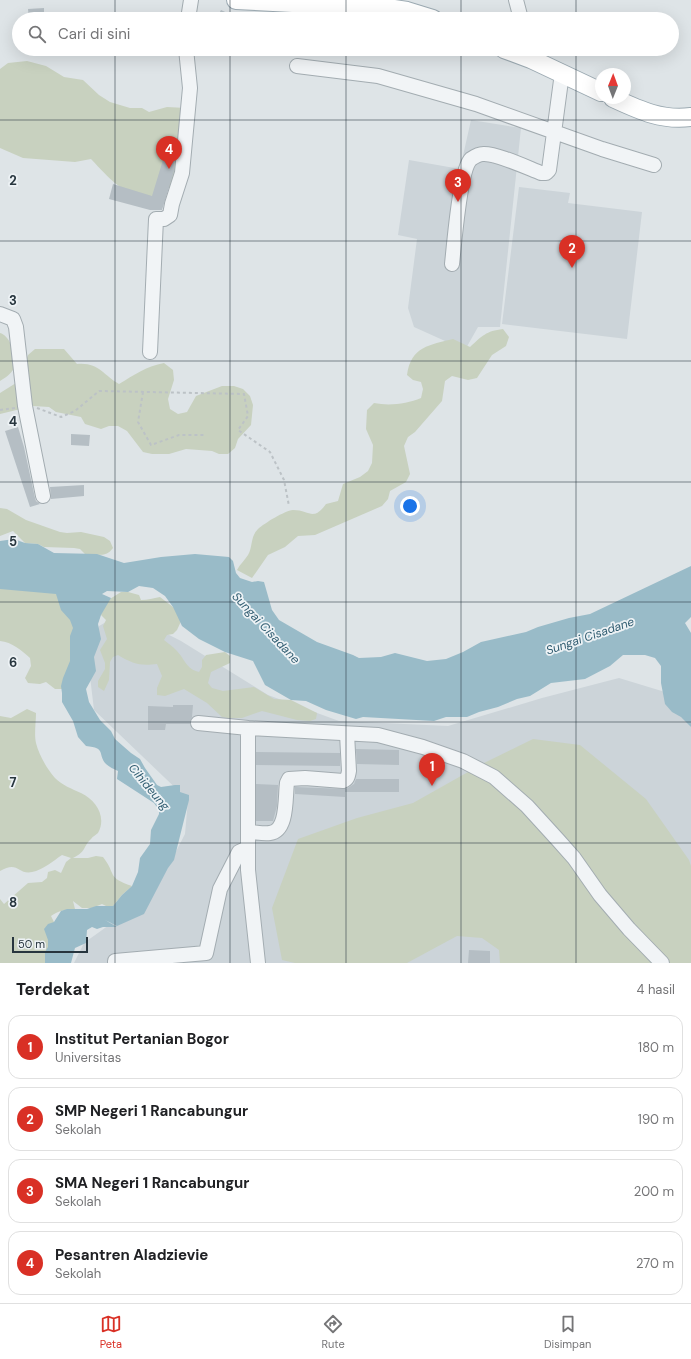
<!DOCTYPE html>
<html lang="id">
<style>
body{margin:0;font-family:"DM Sans",sans-serif;background:#f2f2f2;color:#202124}
.compass{position:absolute;left:595px;top:68px;width:36px;height:36px;border-radius:50%;background:#fff;box-shadow:0 4px 16px #0002;rotate:1deg}
.scale{position:absolute;left:12px;bottom:10px;width:76px;box-sizing:border-box;padding-left:4px;border:2px solid #27353e;border-top:0;font-size:11px;line-height:14px;white-space:nowrap;color:#27353e;-webkit-text-stroke:3px #edf2f5;paint-order:stroke}
.you{position:absolute;left:410px;top:506px;width:14px;height:14px;margin:-10px;border:3px solid #fff;border-radius:50%;background:#1a73e8;box-shadow:0 0 0 6px #1a73e833}
.badge{display:grid;place-items:center;width:26px;height:26px;border-radius:50%;background:#d93025;color:#fff;font-size:13px;font-weight:700}
.pin{position:absolute;translate:-50% -33px;filter:drop-shadow(0 1px 2px #0008)}
.pin::after{content:'';position:absolute;top:21px;width:14px;height:12px;background:inherit;clip-path:polygon(0 0,100% 0,50% 100%)}
.list{margin:0;padding:0;list-style:none}
h2{display:flex;justify-content:space-between;align-items:center;height:52px;margin:0;padding:0 16px;font-size:17px}
h2 small{font-size:13px;font-weight:400;color:#757577}
.list li{display:grid;grid-template-columns:26px 1fr auto;gap:12px;align-items:center;box-sizing:border-box;height:64px;margin:0 8px 8px;padding:0 8px;border:1px solid #e0e0e0;border-radius:12px}
.list b{display:block;font-size:15px;white-space:nowrap}
.list p{margin:0;font-size:13px;white-space:nowrap;color:#757577}
.list em{font-size:13px;font-style:normal;color:#757577}
.icon{flex:none;width:22px;height:22px;fill:none;stroke:currentColor;stroke-width:2;stroke-linecap:round;stroke-linejoin:round}
.map{position:relative;flex:none;width:691px;height:963px;overflow:hidden}
.search{position:absolute;background:#fff;box-shadow:0 4px 16px #0002;left:12px;right:12px;top:12px;height:44px;display:flex;align-items:center;gap:10px;box-sizing:border-box;padding:0 14px;border-radius:22px;color:#757577;font-size:15px}
.sheet{height:340px;background:#fff}
nav{display:flex;justify-content:space-around;align-items:center;box-sizing:border-box;height:56px;border-top:1px solid #e0e0e0;background:#fff;font-size:11px;color:#757577}
nav a{display:grid;justify-items:center;gap:2px}
nav .on{color:#d93025}
.map>svg:first-child{display:block}
.built{fill:#ccd4d9}
.green{fill:#c8d1bf}
.water{fill:#99bbc8}
.building{fill:#b5bec4}
.lines{fill:none;stroke-linecap:round;stroke-linejoin:round}
.minor-casing{stroke:#a3acb1;stroke-width:16}
.major-casing{stroke:#9dabb3;stroke-width:20}
.path{stroke:#bcc2c6;stroke-width:2;stroke-dasharray:3 3;stroke-linecap:butt}
.minor{stroke:#f1f4f6;stroke-width:14}
.major{stroke:#fff;stroke-width:18}
.grid{fill:none;stroke:#27353e;stroke-width:1;stroke-opacity:0.55}
.labels{text-anchor:middle;stroke-width:3.5;stroke-linejoin:round;paint-order:stroke}
.water-label{font-size:12px;font-style:italic;fill:#325e72;stroke:#edf2f5}
.grid-label{font-size:13px;text-anchor:middle;font-weight:bold;fill:#27353e;stroke:#edf2f5;stroke-width:3.5;stroke-linejoin:round;paint-order:stroke}
</style>
<div class="map">
<svg width="691" height="963" viewBox="0 0 691 963">
<rect width="100%" height="100%" fill="#dee4e7"/>
<path class="built" d="M 471,120 L 521,128 L 500,327 L 478,327 L 465,350 L 414,327 L 408,308 L 417,239 L 398,235 L 409,160 L 460,169 Z
M 519,187 L 570,193 L 568,203 L 642,212 L 627,339 L 502,324 Z
M 124,612 L 181,641 L 268,695 L 339,721 L 448,726 L 542,698 L 619,678 L 665,692 L 691,727 L 691,963 L 74,963 L 84,943 L 155,892 L 185,834 L 188,800 L 94,710 L 89,668 L 99,626 Z"/>
<path class="green" d="M 27,61 L 46,66 L 64,77 L 83,80 L 99,95 L 110,102 L 130,108 L 142,108 L 149,112 L 167,107 L 186,108 L 177,182 L 163,192 L 147,199 C 118,190 111,180 91,159 L 75,162 L 23,158 L 0,148 L 0,69 L 8,63 Z
M 503,329 L 509,337 L 506,346 L 492,355 L 477,378 L 468,380 L 452,376 L 445,381 L 442,401 L 415,432 L 408,437 L 404,446 L 410,474 L 406,482 L 390,491 L 388,499 L 382,506 L 315,535 L 298,536 L 285,547 L 268,555 L 252,578 L 237,570 C 240,564 245,560 248,555 C 253,547 250,537 258,529 C 265,523 284,511 293,510 C 310,510 313,522 326,504 L 338,501 L 343,484 L 360,477 L 368,471 L 372,463 L 373,445 L 366,429 L 367,410 L 374,403 C 389,406 407,404 421,398 L 423,389 L 421,382 L 413,380 L 407,375 C 411,346 430,345 453,339 L 470,347 C 482,336 486,331 503,329 Z
M 0,333 C 11,336 18,359 14,368 C 11,374 5,378 0,381 Z
M 35,349 L 64,349 L 77,364 C 99,362 103,375 119,384 C 134,375 147,366 164,363 L 173,370 L 174,380 L 168,399 L 170,409 L 178,414 L 187,412 L 196,396 L 222,386 L 234,386 L 243,389 L 250,396 L 253,405 L 251,425 L 238,439 L 235,448 L 228,454 L 219,454 L 212,451 L 186,449 L 169,454 L 152,454 L 143,452 L 127,431 L 118,426 L 109,426 L 101,429 L 85,424 L 81,417 L 56,412 L 49,407 L 33,406 L 0,414 L 0,393 L 24,378 L 29,370 L 25,363 L 28,355 Z
M 0,508 L 7,509 L 26,520 L 60,532 L 67,533 L 81,532 L 104,537 L 110,541 L 113,548 C 105,559 97,553 85,554 L 80,549 L 74,548 L 44,547 L 38,544 L 25,543 L 13,531 L 0,536 Z
M 0,583 L 47,589 L 60,596 L 75,618 L 73,658 L 62,689 L 55,689 L 46,682 L 40,684 L 28,683 L 25,678 L 31,666 L 30,658 C 22,651 12,642 0,641 Z
M 121,592 L 128,592 L 139,595 L 141,600 C 148,600 153,598 160,597 L 173,607 L 179,608 L 183,617 L 177,630 L 173,634 L 167,635 L 164,640 C 168,643 173,647 176,650 C 185,659 186,669 199,672 L 202,667 L 202,660 L 206,655 L 225,652 L 230,656 L 230,663 L 211,672 L 208,683 L 212,688 L 223,691 L 254,687 L 274,699 L 291,700 L 317,713 L 316,719 L 310,721 L 297,720 L 262,711 L 242,718 L 228,718 L 222,717 L 207,703 L 184,689 L 165,696 L 157,695 L 157,688 L 162,676 L 157,664 C 140,666 133,664 118,655 L 113,657 L 110,662 L 109,680 L 104,691 L 98,687 L 98,681 L 105,669 L 105,663 L 100,650 L 107,639 L 103,626 L 106,620 L 101,615 L 105,602 Z
M 27,709 L 36,713 C 36,722 34,734 36,743 C 39,755 47,769 55,778 C 62,785 72,789 81,793 C 96,800 107,817 98,833 C 96,835 93,836 91,839 C 82,848 87,851 73,858 L 88,858 L 96,856 L 103,857 C 117,875 106,877 132,886 L 122,895 L 113,906 L 106,906 L 102,904 L 92,908 L 82,908 L 73,901 L 75,909 C 66,909 58,911 51,916 L 54,922 L 54,963 L 0,963 L 0,899 L 4,904 L 28,883 L 42,882 L 47,878 L 48,872 L 55,870 L 61,873 L 66,862 L 71,858 L 62,855 C 53,861 43,870 32,872 C 18,875 18,860 0,871 L 0,716 L 11,718 Z
M 533,739 L 580,745 L 646,799 L 689,860 L 691,866 L 691,963 L 500,963 L 499,950 L 482,938 L 457,936 L 407,963 L 295,963 L 282,960 L 272,908 L 298,839 L 357,818 L 413,803 L 484,763 Z"/>
<path class="water" d="M 14,539 L 25,543 L 38,544 L 54,553 L 97,554 L 124,563 L 161,557 L 195,554 L 229,557 L 233,561 L 236,573 L 240,578 L 252,582 L 258,581 L 264,582 L 272,610 L 279,620 L 317,642 L 353,655 L 359,658 L 381,657 L 395,653 L 427,661 L 446,659 L 463,652 L 481,642 L 526,632 L 538,627 L 569,618 L 590,614 L 691,566 L 691,617 L 685,623 L 691,633 L 691,727 L 681,717 L 672,712 L 665,704 L 661,683 L 661,666 L 655,658 L 645,655 L 623,655 L 610,666 L 585,679 L 551,683 L 530,696 L 517,699 L 498,707 L 479,712 L 467,717 L 446,717 L 434,721 L 363,717 L 356,719 L 326,710 L 306,701 L 291,700 L 265,685 L 253,661 L 225,652 L 199,639 L 182,626 L 173,607 L 165,596 L 153,588 L 139,586 L 128,592 L 107,591 L 102,594 L 111,598 L 101,615 L 98,624 L 101,639 L 94,657 L 96,671 L 86,689 L 89,702 L 100,720 L 111,731 L 115,739 L 131,753 L 140,759 L 145,768 L 157,785 L 161,787 L 175,785 L 180,785 L 180,792 L 189,795 L 189,800 L 174,860 L 168,868 L 144,914 L 117,926 L 105,920 L 117,927 L 103,927 L 97,929 L 92,927 L 87,930 L 86,943 L 75,948 L 71,963 L 45,963 L 45,952 L 48,947 L 48,940 L 44,929 L 48,924 L 54,922 L 61,911 L 67,909 L 87,909 L 96,906 L 113,906 L 122,895 L 132,886 L 138,872 L 140,858 L 150,844 L 151,830 L 159,814 L 159,810 L 154,803 L 117,779 L 118,771 C 114,769 109,767 106,764 C 97,754 107,748 86,746 L 78,737 L 73,721 L 62,702 L 62,693 L 61,686 L 63,678 L 70,661 L 70,636 L 73,628 L 70,620 L 61,610 L 56,594 L 0,589 L 0,541 Z"/>
<path class="building" d="M 44,8 L 44,19 L 29,19 L 28,9 Z
M 221,10 L 240,19 L 216,19 Z
M 166,150 L 175,153 L 174,171 L 162,210 L 150,210 L 109,199 L 113,184 L 152,196 Z
M 18,427 L 24,447 L 35,498 L 36,501 L 40,504 L 30,507 L 5,431 Z
M 71,434 L 90,435 L 89,446 L 71,445 Z
M 84,485 L 84,496 L 51,499 L 50,487 Z
M 173,705 L 193,705 L 192,717 L 190,724 L 166,724 L 165,730 L 148,730 L 148,706 L 173,707 Z
M 356,749 L 399,750 L 399,765 L 357,764 Z
M 256,752 L 340,753 L 340,766 L 256,765 Z
M 356,779 L 399,779 L 399,792 L 345,792 L 345,797 L 295,794 L 295,787 L 346,789 L 354,784 Z
M 256,784 L 278,785 L 277,806 L 273,821 L 256,821 Z
M 469,950 L 490,951 L 490,963 L 468,963 Z"/>
<g class="lines">
<g class="minor-casing">
<path id="minor" d="M 516,0 L 521,19
M 188,19 L 191,0
M 297,66 L 378,76 L 476,104 L 602,149 L 654,165
M 452,264 C 454,246 460,169 471,159 C 474,157 479,154 483,154 C 496,153 528,168 541,173 L 546,173 L 549,170 L 562,73
M 0,314 L 13,319 L 16,327 L 25,406 L 43,496
M 150,352 L 156,219 L 164,219 L 170,215 L 172,204 L 182,173 L 185,141 L 190,88 L 186,49
M 198,723 L 248,728
M 248,832 C 255,832 263,834 270,833 C 288,831 285,797 287,783 L 289,779 L 305,778 L 343,781 C 348,779 348,776 349,771 L 347,734
M 115,963 L 115,961 L 206,953 L 220,889 L 239,852 L 248,848
M 258,963 L 248,870 L 248,728 L 378,735 L 423,747 L 463,761 L 494,777 L 527,806 L 558,840 L 574,858 L 600,895 L 629,929 L 662,963"/>
</g>
<g class="major-casing">
<path id="major" d="M 236,0 L 388,8 L 407,11 L 433,19
M 504,49 L 531,59 L 601,92
M 613,98 C 639,110 662,121 691,117"/>
</g>
<path class="path" d="M 143,392 L 138,422 L 151,445 L 179,435 L 206,435
M 37,408 L 61,417 L 75,411 L 99,391 L 244,394 L 248,416 L 238,430 L 270,452 L 284,480 L 289,506
M 0,410 L 15,408"/>
<use href="#minor" class="minor"/>
<use href="#major" class="major"/>
</g>
<path class="grid" d="M 115,0 L 115,19M 230,0 L 230,19M 346,0 L 346,19M 461,0 L 461,19M 576,0 L 576,19M 115,49 L 115,963M 230,49 L 230,963M 346,49 L 346,963M 461,49 L 461,963M 576,49 L 576,963M 0,120 L 691,120M 0,241 L 691,241M 0,361 L 691,361M 0,482 L 691,482M 0,602 L 691,602M 0,722 L 691,722M 0,843 L 691,843"/>
<g class="labels">
<g class="water-label">
<text transform="translate(266 628) rotate(47)" y="4">Sungai Cisadane</text>
<text transform="translate(590 636) rotate(-19)" y="4">Sungai Cisadane</text>
<text transform="translate(149 787) rotate(50)" y="4">Cihideung</text>
</g>
</g>
<g class="grid-label">
<text x="13" y="185">2</text>
<text x="13" y="305">3</text>
<text x="13" y="426">4</text>
<text x="13" y="546">5</text>
<text x="13" y="667">6</text>
<text x="13" y="787">7</text>
<text x="13" y="907">8</text>
</g>
</svg>
<svg class="compass" viewBox="-18 -18 36 36"><path d="M0-13l5 13h-10z" fill="#e53935"/><path d="M0 13l5-13h-10z" fill="#757577"/></svg>
<div class="scale">50 m</div>
<div class="you"></div>
<div class="pin badge" style="left:432px;top:786px">1</div>
<div class="pin badge" style="left:572px;top:268px">2</div>
<div class="pin badge" style="left:458px;top:202px">3</div>
<div class="pin badge" style="left:169px;top:169px">4</div>
<div class="search"><svg class="icon" aria-label="search" viewBox="0 0 24 24"><circle cx="10" cy="10" r="6"/><path d="M15 15l6 6"/></svg>Cari di sini</div>
</div>
<section class="sheet">
<h2>Terdekat<small>4 hasil</small></h2>
<ul class="list">
<li><span class="badge">1</span><div><b>Institut Pertanian Bogor</b><p>Universitas</p></div><em>180 m</em></li>
<li><span class="badge">2</span><div><b>SMP Negeri 1 Rancabungur</b><p>Sekolah</p></div><em>190 m</em></li>
<li><span class="badge">3</span><div><b>SMA Negeri 1 Rancabungur</b><p>Sekolah</p></div><em>200 m</em></li>
<li><span class="badge">4</span><div><b>Pesantren Aladzievie</b><p>Sekolah</p></div><em>270 m</em></li>
</ul>
</section>
<nav>
<a class="on"><svg class="icon" aria-label="map" viewBox="0 0 24 24"><path d="M3 6l6-2 6 2 6-2v14l-6 2-6-2-6 2zM9 4v14M15 6v14"/></svg>Peta</a>
<a><svg class="icon" aria-label="directions" viewBox="0 0 24 24"><path d="M12 3l9 9-9 9-9-9zM9 14v-3h6M13 9l2 2-2 2"/></svg>Rute</a>
<a><svg class="icon" aria-label="saved" viewBox="0 0 24 24"><path d="M7 4h10v16l-5-4-5 4z"/></svg>Disimpan</a>
</nav>
